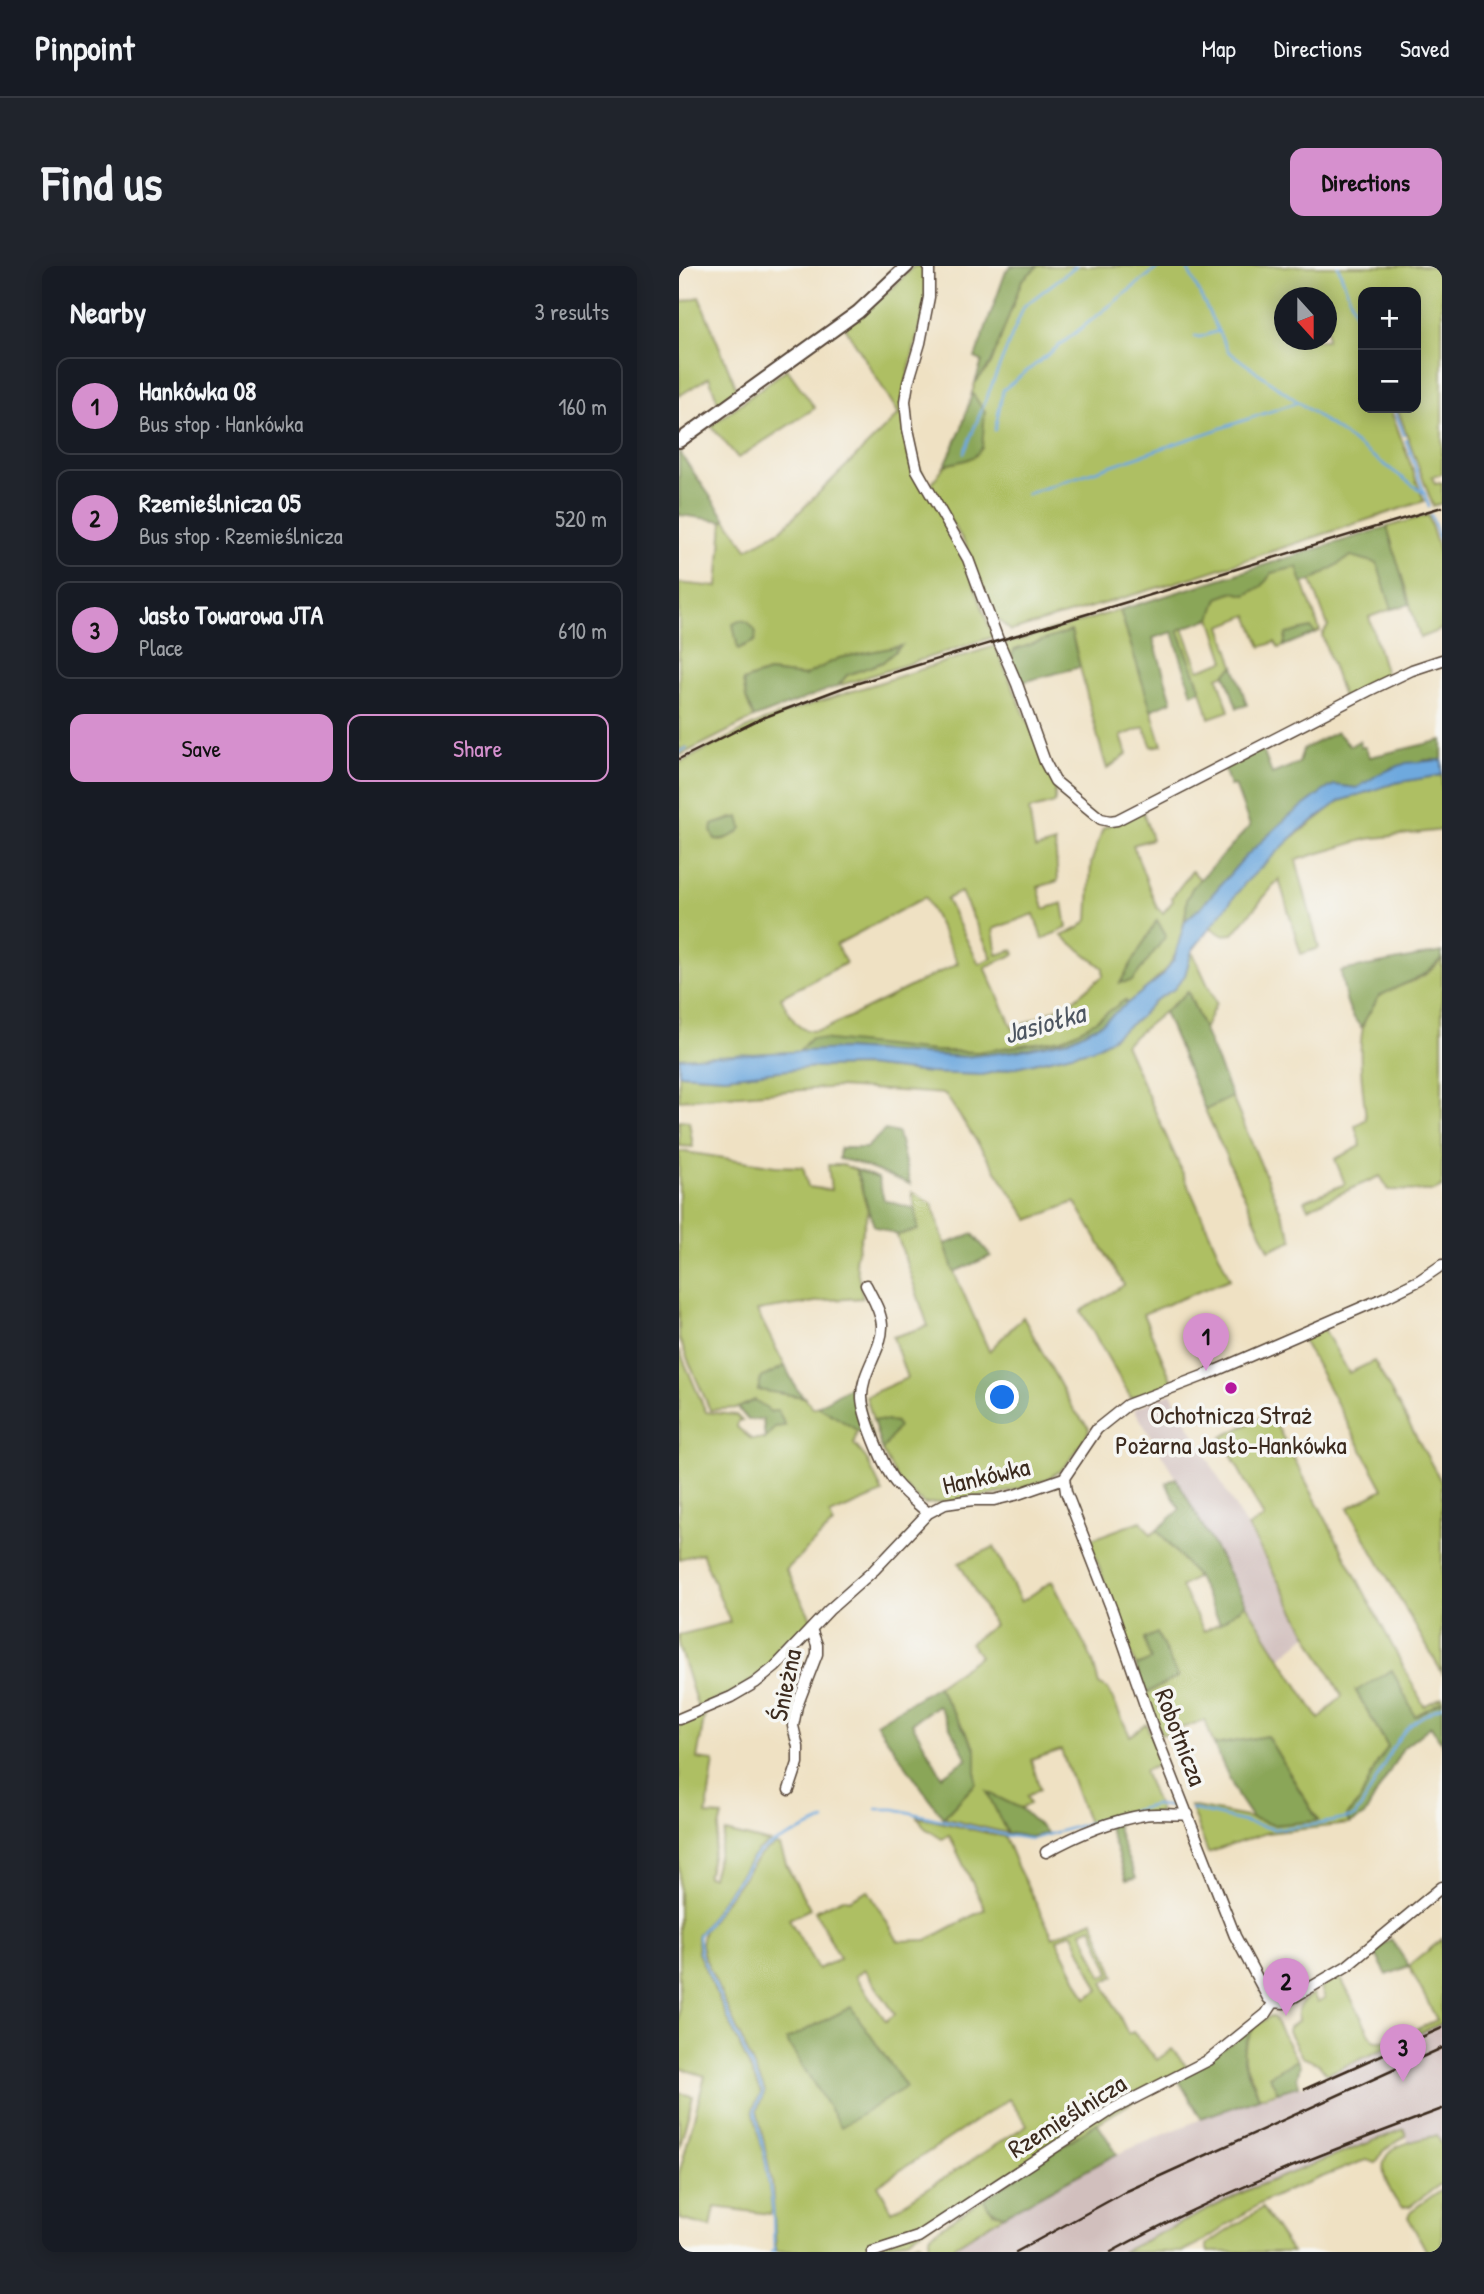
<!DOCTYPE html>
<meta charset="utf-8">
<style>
body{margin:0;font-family:"Patrick Hand",sans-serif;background:#20242c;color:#f1f3f6}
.controls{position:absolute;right:21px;top:21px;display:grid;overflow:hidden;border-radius:14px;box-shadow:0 4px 18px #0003}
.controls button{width:63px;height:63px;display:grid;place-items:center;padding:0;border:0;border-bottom:2px solid #363941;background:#171b24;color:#f1f3f6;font:35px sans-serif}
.compass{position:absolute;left:595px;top:21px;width:63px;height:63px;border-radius:50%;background:#171b24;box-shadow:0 4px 18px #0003;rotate:159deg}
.you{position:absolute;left:324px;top:1132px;width:24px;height:24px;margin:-18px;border:5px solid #fff;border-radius:50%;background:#1a73e8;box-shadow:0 0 0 10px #1a73e833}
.badge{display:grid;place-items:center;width:46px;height:46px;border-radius:50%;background:#d690ce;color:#111;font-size:23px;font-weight:700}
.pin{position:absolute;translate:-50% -58px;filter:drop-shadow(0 2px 4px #0008)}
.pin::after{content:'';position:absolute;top:37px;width:24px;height:21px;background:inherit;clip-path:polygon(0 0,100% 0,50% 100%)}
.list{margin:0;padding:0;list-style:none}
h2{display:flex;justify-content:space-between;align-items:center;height:91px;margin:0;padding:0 28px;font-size:30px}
h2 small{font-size:23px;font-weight:400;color:#9ea1a6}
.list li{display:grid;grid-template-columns:46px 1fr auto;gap:21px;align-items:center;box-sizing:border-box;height:98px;margin:0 14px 14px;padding:0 14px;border:2px solid #363941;border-radius:14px}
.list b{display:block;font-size:26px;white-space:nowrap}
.list p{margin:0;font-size:23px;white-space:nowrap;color:#9ea1a6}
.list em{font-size:23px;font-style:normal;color:#9ea1a6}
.actions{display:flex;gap:14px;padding:21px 28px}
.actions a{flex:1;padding:16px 0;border:2px solid #d690ce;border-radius:14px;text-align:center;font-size:24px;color:#d690ce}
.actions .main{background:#d690ce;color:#111}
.map{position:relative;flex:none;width:763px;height:1986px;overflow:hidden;border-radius:14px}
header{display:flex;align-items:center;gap:42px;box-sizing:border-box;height:98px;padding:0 35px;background:#171b24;border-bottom:2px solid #363941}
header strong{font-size:33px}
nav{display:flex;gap:38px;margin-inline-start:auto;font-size:24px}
.intro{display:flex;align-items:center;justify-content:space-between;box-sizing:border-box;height:168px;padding:0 42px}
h1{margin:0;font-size:49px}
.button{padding:18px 32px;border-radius:14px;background:#d690ce;color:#111;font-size:24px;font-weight:700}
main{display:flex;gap:42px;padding:0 42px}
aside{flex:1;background:#171b24;border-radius:14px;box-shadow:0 4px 18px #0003}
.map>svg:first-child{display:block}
.industrial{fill:#d1bfbd}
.green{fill:#aebf63;stroke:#747440;stroke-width:2;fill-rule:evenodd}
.forest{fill:#8aa659;stroke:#62683c;stroke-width:2;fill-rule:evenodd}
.water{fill:#6ea9de;stroke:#546a7e;stroke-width:2}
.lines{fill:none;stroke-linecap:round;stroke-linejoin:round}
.stream{stroke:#6ea9de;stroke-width:2.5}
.minor-casing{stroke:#564537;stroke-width:13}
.tertiary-casing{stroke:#564537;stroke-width:16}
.minor{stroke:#fff;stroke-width:10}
.tertiary{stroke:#fff;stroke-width:12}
.rail{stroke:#3b2a1e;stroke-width:2.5}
.poi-dot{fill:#b5179e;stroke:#f6f6f2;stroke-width:2.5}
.labels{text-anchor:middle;stroke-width:7;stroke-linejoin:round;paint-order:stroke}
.poi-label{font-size:26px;fill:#3b2a1e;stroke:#f6f6f2}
.street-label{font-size:26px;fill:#3b2a1e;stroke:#f6f6f2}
.water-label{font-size:28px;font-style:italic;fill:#4d5661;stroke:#f6f6f2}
</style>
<header>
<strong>Pinpoint</strong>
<nav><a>Map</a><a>Directions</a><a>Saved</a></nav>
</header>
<div class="intro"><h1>Find us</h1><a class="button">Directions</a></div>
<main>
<aside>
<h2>Nearby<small>3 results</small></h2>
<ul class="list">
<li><span class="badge">1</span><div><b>Hankówka 08</b><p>Bus stop · Hankówka</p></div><em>160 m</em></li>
<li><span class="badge">2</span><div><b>Rzemieślnicza 05</b><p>Bus stop · Rzemieślnicza</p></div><em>520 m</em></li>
<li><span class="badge">3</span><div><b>Jasło Towarowa JTA</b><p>Place</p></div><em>610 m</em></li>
</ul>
<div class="actions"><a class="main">Save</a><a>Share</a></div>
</aside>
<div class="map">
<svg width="763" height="1986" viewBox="0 0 763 1986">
<rect width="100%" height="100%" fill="#f6f6f2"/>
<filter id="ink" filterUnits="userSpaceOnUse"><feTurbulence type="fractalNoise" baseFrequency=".0143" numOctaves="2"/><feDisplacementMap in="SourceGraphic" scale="14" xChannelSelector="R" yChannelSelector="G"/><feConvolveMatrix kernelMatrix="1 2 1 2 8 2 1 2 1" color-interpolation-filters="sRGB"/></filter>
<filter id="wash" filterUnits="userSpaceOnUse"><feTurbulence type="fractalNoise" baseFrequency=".00686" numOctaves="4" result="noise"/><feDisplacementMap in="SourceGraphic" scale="28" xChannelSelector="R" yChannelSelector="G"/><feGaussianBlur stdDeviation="1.57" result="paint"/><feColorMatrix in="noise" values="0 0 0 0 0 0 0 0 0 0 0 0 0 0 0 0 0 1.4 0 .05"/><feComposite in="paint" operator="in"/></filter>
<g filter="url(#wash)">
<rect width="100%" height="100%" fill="#efe1c3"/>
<path class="industrial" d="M 492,1127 L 628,1369 L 602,1391 L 567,1338 L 497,1212 L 455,1143 Z
M 763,1757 L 763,1879 L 758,1869 L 730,1878 L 724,1863 L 571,1923 L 443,1986 L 267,1986 L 322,1951 L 438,1888 L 539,1846 L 625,1819 L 711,1778 Z"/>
<path class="green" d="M 235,0 L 247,0 L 247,34 L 228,113 L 230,181 L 281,280 L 314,371 L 159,420 L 168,409 L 204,396 L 125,410 L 89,406 L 64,415 L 67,431 L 75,452 L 0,490 L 0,487 L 8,482 L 7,481 L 0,485 L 0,317 L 39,321 L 44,255 L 47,253 L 68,283 L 103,263 L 220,148 L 166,61 L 213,23 Z
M 359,0 L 763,0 L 763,208 L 753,211 L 756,218 L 763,217 L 763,237 L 754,240 L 718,142 L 737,142 L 737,26 L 684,26 L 684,142 L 711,142 L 745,235 L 518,310 L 332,365 L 313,348 L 287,279 L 250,221 L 266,199 L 287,194 L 306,146 L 293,127 L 296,117 L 312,98 L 343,14 ZM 606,32 L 648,32 L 648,74 L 606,74 Z
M 0,27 L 2,36 L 20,31 L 59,126 L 40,139 L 30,111 L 0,130 Z
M 108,103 L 136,142 L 59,192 L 32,160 Z
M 749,249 L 763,295 L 763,363 L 741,372 L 708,261 Z
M 672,290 L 698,297 L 713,343 L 690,351 L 708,412 L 665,434 L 643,369 L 649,360 L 632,315 Z
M 618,300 L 641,365 L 636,367 L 632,362 L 608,368 L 605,380 L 600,382 L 596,376 L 582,381 L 569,349 L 542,360 L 555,400 L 546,408 L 539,411 L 550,445 L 530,452 L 522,424 L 499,364 L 504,362 L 520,404 L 546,395 L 532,352 L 538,332 L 555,326 L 567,329 L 583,320 L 593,307 Z
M 441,344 L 483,479 L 473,481 L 465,461 L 442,470 L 448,488 L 428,503 C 414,458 404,411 392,365 L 331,395 L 323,379 Z
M 316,380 L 376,518 L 376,537 L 350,544 L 356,583 L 376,577 L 379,615 L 359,621 L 365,643 L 384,637 L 388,662 L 363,673 L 355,648 L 314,663 L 318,689 L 334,684 L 336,688 L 306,701 L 334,763 L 392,736 L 424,710 L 424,702 L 383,670 L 400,662 L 409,654 L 412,597 L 424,562 L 463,543 L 473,573 L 454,579 L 478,642 L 484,647 L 494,635 L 493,631 L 513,605 L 521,613 C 502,636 508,666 495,691 C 485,711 464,724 448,738 L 447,735 L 409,760 L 383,773 L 299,786 L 254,785 L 129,775 L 119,786 L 0,792 L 0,497 L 77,458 L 114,444 ZM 53,552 L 57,568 L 44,574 L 36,573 L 34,559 ZM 282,626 L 313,692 L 300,698 L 267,633 ZM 246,631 L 279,697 L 148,762 C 120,772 113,754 102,731 L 167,697 L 157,679 Z
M 763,509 L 763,564 L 688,573 L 617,594 L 640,682 L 622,688 L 600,613 L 554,668 L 543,669 L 531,661 L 566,617 L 599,583 L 661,535 L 716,517 Z
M 513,685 L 537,737 L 525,764 L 509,726 L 446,778 L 551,1013 L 464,1048 L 494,1118 L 452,1132 L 402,1045 L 445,1019 L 396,936 L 350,954 L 266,828 L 159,821 L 0,834 L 0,808 L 46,811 L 136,801 L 187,800 L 250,807 L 303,809 L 414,783 L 429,775 L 461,751 L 475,735 L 495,723 L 506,709 Z
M 763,693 L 763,921 L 755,925 L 710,924 L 701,910 L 629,942 L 625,935 L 666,918 L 656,893 L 682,880 L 676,860 L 687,853 C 684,820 670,751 703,729 C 716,720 733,718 747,708 C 753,704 758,698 763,693 Z
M 553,831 L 614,974 L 590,984 L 526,844 Z
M 0,854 L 10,855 L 14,881 L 0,880 Z
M 0,885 L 97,900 L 124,901 L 129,921 L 152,924 L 149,899 L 164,899 L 177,904 L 189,945 L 176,994 L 184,1032 L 149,1034 L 78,1045 L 106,1100 L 82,1112 L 79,1124 L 125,1131 L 134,1142 L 139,1140 L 178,1164 L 175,1178 L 187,1192 L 204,1227 L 151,1249 L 154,1258 L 107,1304 L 134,1356 L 95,1397 L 59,1424 L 19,1442 L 0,1381 L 0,1369 L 51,1356 L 23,1287 L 0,1293 L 0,1084 L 27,1146 L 57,1149 L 63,1155 L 59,1155 L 58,1161 L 72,1173 L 86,1173 L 96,1161 L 106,1159 L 76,1134 L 59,1142 L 31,1144 L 0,1073 Z
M 233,926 L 253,938 L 275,1006 L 310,1085 L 344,1051 L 395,1144 L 410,1162 L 409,1167 C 401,1178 393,1194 383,1203 C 354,1227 282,1235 245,1238 L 220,1216 L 203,1185 L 218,1162 L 217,1156 L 194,1154 L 187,1130 L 228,1112 L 214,1071 L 249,1060 L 218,969 L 239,964 Z
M 645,1063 L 670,1107 L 695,1095 L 763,1217 L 763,1407 L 669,1242 L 704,1223 L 623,1072 Z
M 591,1147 L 745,1440 L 763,1431 L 763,1435 L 736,1450 L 677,1425 L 709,1481 L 698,1497 L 681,1535 L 667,1550 L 671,1558 L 587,1567 L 529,1587 L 511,1540 L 573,1552 L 594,1559 L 639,1554 L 588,1470 L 535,1479 L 526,1454 L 482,1469 L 466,1428 L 499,1410 L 472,1394 L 457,1400 L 410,1274 L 462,1255 L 472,1269 L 478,1264 L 518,1311 L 502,1321 L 525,1365 L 541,1357 L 567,1338 L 640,1453 L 663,1430 L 569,1261 L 585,1252 L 543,1171 Z
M 315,1281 L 342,1336 L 373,1315 L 413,1393 L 420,1418 L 429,1423 L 451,1470 L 467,1458 L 485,1497 L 465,1505 L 481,1546 L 413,1561 L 410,1560 L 382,1484 L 352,1494 L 361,1523 L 348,1530 L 351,1538 L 341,1542 L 309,1527 L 328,1567 L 264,1552 L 297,1517 L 297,1483 L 258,1420 L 301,1390 L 291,1377 L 315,1359 L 280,1297 Z
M 26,1447 L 18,1493 L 35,1495 L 27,1549 L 43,1550 L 28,1611 L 33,1611 L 46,1566 L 91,1577 L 78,1585 L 18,1670 L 19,1687 L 82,1827 L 74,1843 L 87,1899 L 93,1944 L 91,1948 L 36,1941 L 32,1961 L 0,1953 L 0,1908 L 26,1810 L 0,1802 L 0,1458 Z
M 239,1551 L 326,1571 L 338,1600 L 374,1671 L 414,1654 L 436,1710 L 424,1716 L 449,1768 L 454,1766 L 478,1794 L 493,1783 L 509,1802 L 229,1973 L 182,1986 L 97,1985 L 93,1915 L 78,1844 L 86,1825 L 24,1688 L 22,1677 L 25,1664 L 81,1589 L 96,1579 L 101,1580 L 108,1601 L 131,1643 L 110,1653 L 139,1703 L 161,1692 L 136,1645 L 164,1632 L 170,1634 L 189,1624 L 219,1675 L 248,1674 L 306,1643 L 270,1569 L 263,1573 L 246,1562 ZM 413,1661 L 431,1707 L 423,1711 L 403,1665 ZM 391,1667 L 394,1668 L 420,1724 L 407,1732 L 378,1674 ZM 185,1703 L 216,1748 L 207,1755 L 176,1710 ZM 330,1833 L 348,1859 L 213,1945 L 199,1919 Z
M 763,1673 L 763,1757 L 648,1808 L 640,1798 L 623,1791 L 609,1765 L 610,1761 L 619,1755 C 617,1740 623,1736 634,1727 L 638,1736 L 646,1732 L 642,1722 L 661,1711 L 694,1774 C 708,1780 743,1760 758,1754 L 730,1700 Z
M 591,1750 L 595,1752 L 618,1794 L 590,1810 L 599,1826 L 580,1832 L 576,1818 L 565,1796 L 564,1785 L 574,1762 Z
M 0,1827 L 14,1830 L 0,1883 Z
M 725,1863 L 727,1869 L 724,1872 L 704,1885 L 697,1897 L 688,1894 L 681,1896 L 600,1928 L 580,1938 L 523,1976 L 503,1986 L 443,1986 L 571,1923 Z
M 758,1869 L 763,1879 L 763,1917 L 731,1940 L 723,1941 C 716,1936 712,1926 708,1917 C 692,1879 731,1877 758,1869 Z
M 763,1923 L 763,1986 L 748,1986 L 729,1951 L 732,1945 Z
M 306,1932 L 306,1936 L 314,1946 L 325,1949 L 267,1986 L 251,1986 L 250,1975 L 252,1968 Z
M 583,1942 L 613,1986 L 529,1986 L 527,1979 Z
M 241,1976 L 244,1980 L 245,1986 L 206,1986 Z"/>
<path class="forest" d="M 332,0 L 359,0 L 343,14 L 312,98 L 296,117 L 303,95 L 296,92 L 327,5 Z
M 293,127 L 306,146 L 303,182 L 296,190 L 287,194 L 266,199 L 282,164 Z
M 2,180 L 1,187 L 47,253 L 44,255 L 0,249 L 0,181 Z
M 708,261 L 731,338 L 713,343 L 698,297 L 672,290 L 632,315 L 623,317 L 618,301 L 593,307 L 583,320 L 567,329 L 555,326 L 539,332 L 532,352 L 499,364 L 522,424 L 513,428 L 494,366 L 474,372 L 493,435 L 472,444 L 441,344 Z
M 62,354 L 69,356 L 77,366 L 76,375 L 59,383 L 54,358 Z
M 632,362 L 636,367 L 605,380 L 607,368 Z
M 392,365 L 401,401 L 340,417 L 331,395 L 335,384 Z
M 222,380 L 204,396 L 168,409 L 159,420 L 75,452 L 67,432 L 64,415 L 89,406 L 125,410 L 160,392 Z
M 555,400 L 568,439 L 558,442 L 546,408 Z
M 658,466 L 671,480 L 680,475 L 682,481 L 686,481 L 691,491 L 763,474 L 763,494 L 747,494 L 713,502 L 678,522 L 655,519 L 643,526 L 608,552 L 565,592 L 524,639 L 506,655 L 508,633 L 513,622 L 571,560 L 556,519 L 551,520 L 545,502 L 583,482 L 593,508 L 620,497 L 624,483 Z
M 60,551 L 63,562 C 57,570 45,574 36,573 L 32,565 L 33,559 Z
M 478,654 L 487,670 L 453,715 L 441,717 Z
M 763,686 L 763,693 L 746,708 L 700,730 L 682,761 C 667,745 665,726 662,705 Z
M 509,726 L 553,831 L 526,844 L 485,746 Z
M 446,734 L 448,738 L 422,758 L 390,774 L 337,785 L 286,791 L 164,783 L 119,786 L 132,772 L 254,785 L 299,786 L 383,773 L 409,760 Z
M 206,864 L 219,867 L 231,918 L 175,896 L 160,893 L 161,882 L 187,882 Z
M 177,904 L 199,912 L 205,934 L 236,943 L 239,964 L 218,969 L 195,960 Z
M 294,968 L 312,990 L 275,1006 L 266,978 Z
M 106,1100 L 117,1122 L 125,1131 L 79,1124 L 82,1112 Z
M 175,1118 L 181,1129 L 194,1174 L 139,1140 Z
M 76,1134 L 92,1146 L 99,1144 L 106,1160 L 96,1161 L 86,1173 L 84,1153 L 69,1154 L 59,1142 Z
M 194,1154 L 217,1156 L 219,1161 L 203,1185 Z
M 497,1212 L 567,1338 L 541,1357 L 518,1311 L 478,1264 L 501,1244 L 487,1217 Z
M 478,1367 L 499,1411 L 466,1428 L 457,1400 L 472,1394 L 465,1373 Z
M 713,1404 L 736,1450 L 763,1435 L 763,1478 L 752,1460 L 724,1482 L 685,1550 L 671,1558 L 667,1551 L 681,1535 L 698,1497 L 709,1481 L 677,1425 Z
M 258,1420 L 297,1483 L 297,1517 L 264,1552 L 197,1457 ZM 259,1439 L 288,1493 L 263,1510 L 233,1457 Z
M 588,1470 L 639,1555 L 594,1559 L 573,1552 L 559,1531 L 535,1479 Z
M 308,1526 L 341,1542 L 368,1567 L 351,1571 L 328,1567 Z
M 438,1558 C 440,1576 450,1594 457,1612 L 447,1614 L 429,1560 Z
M 712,1673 L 730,1700 L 708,1709 L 695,1685 Z
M 172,1741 L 227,1821 L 162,1861 L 107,1774 Z
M 574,1762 C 571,1769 567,1776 565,1783 C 561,1798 576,1817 580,1832 L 522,1852 L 499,1813 Z
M 618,1794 L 621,1800 L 618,1812 L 619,1820 L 599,1826 L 590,1810 Z
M 418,1857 L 438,1888 L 325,1949 C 316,1946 306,1943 306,1932 Z"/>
<path class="water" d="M 763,494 L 763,509 L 716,517 L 661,535 L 620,565 L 566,617 L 513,685 L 506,709 L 495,723 L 475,735 L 461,751 L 429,775 L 414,783 L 303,809 L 250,807 L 186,800 L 136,801 L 46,811 L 0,808 L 0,792 L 164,783 L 286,791 L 337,785 L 390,774 L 422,758 L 483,710 L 495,693 L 506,655 L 524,639 L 565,592 L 608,552 L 643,526 L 655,519 L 678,522 L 700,508 L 727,497 Z"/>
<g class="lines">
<path class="stream" d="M 507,0 L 549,85 L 746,228
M 659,0 L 684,67
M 516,70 L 521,71 L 539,65
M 715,142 L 725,169
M 316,164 L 324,124 L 481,0
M 727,174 L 750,241
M 285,187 L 345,40 L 397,0
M 348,228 L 619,136
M 752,249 L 763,281
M 0,486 L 8,482
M 198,1543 L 216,1543 L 326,1569 L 353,1573 L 475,1539 L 499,1541
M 512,1543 L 595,1563 L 640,1558 L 675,1551 C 698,1523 708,1478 734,1457 C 742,1450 753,1445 763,1440
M 92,1986 L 95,1985 L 94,1945 L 88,1900 L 76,1844 L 84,1826 L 21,1687 L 19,1670 L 78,1588 L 92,1579 L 146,1554"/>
</g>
</g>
<g filter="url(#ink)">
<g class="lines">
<g class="minor-casing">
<path id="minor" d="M 250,0 L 250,31 L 241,77 L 229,117 L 226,135 L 229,163 L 238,204 L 289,293 L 319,374 L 338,418 L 366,496 L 376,515 L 422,553 L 431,555 L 438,554 L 689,425 L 733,404 L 763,394
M 187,1019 C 193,1031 202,1045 203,1059 C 204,1084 182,1105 183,1132 C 184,1150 205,1203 217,1217 C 226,1228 238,1237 249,1247
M 385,1212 L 387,1226 L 433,1344 L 474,1462 L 556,1670 L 589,1732 L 595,1736 L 605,1737 L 668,1700 L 763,1621
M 0,1453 L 52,1431 L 76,1417 L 96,1401 L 150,1344 L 195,1304 L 249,1247 L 266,1238 L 294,1234 L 315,1234 L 336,1229 L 385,1212 L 418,1163 L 448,1139 L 529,1108 L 707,1031 L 741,1014 L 763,999
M 110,1524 L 119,1497 L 119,1481 L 114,1460 L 118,1440 L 138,1388 L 138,1379 L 132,1363
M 367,1586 C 397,1569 430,1555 465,1549 C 479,1546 495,1550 509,1548
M 193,1986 L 239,1971 L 434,1843 L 530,1794 L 587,1748 L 595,1736"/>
</g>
<g class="tertiary-casing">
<path id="tertiary" d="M 0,175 L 179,46 L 228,0"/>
</g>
<use href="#minor" class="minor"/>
<use href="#tertiary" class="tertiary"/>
<path class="rail" d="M 0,493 L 81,453 L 166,421 L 763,241
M 626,1823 L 763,1762
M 337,1986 L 448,1925 L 763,1782
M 432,1986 C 538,1927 650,1885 763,1843"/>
</g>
</g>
<circle class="poi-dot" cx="552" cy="1122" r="7"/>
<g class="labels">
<g class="poi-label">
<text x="552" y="1158">Ochotnicza Straż<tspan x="552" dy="30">Pożarna Jasło-Hankówka</tspan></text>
</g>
<g class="street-label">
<text transform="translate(307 1210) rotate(-13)" y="9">Hankówka</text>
<text transform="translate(106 1419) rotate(-78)" y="9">Śnieżna</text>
<text transform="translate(502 1471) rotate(69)" y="9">Robotnicza</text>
<text transform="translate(388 1850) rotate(-32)" y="9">Rzemieślnicza</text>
</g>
<g class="water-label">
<text transform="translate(365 757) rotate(-16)" y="10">Jasiołka</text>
</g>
</g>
</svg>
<div class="controls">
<button>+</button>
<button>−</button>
</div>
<svg class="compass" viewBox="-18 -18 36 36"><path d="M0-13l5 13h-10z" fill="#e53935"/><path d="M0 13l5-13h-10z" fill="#9ea1a6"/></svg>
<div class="you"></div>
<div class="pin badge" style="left:527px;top:1105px">1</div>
<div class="pin badge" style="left:607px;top:1750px">2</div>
<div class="pin badge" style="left:724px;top:1816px">3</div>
</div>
</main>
